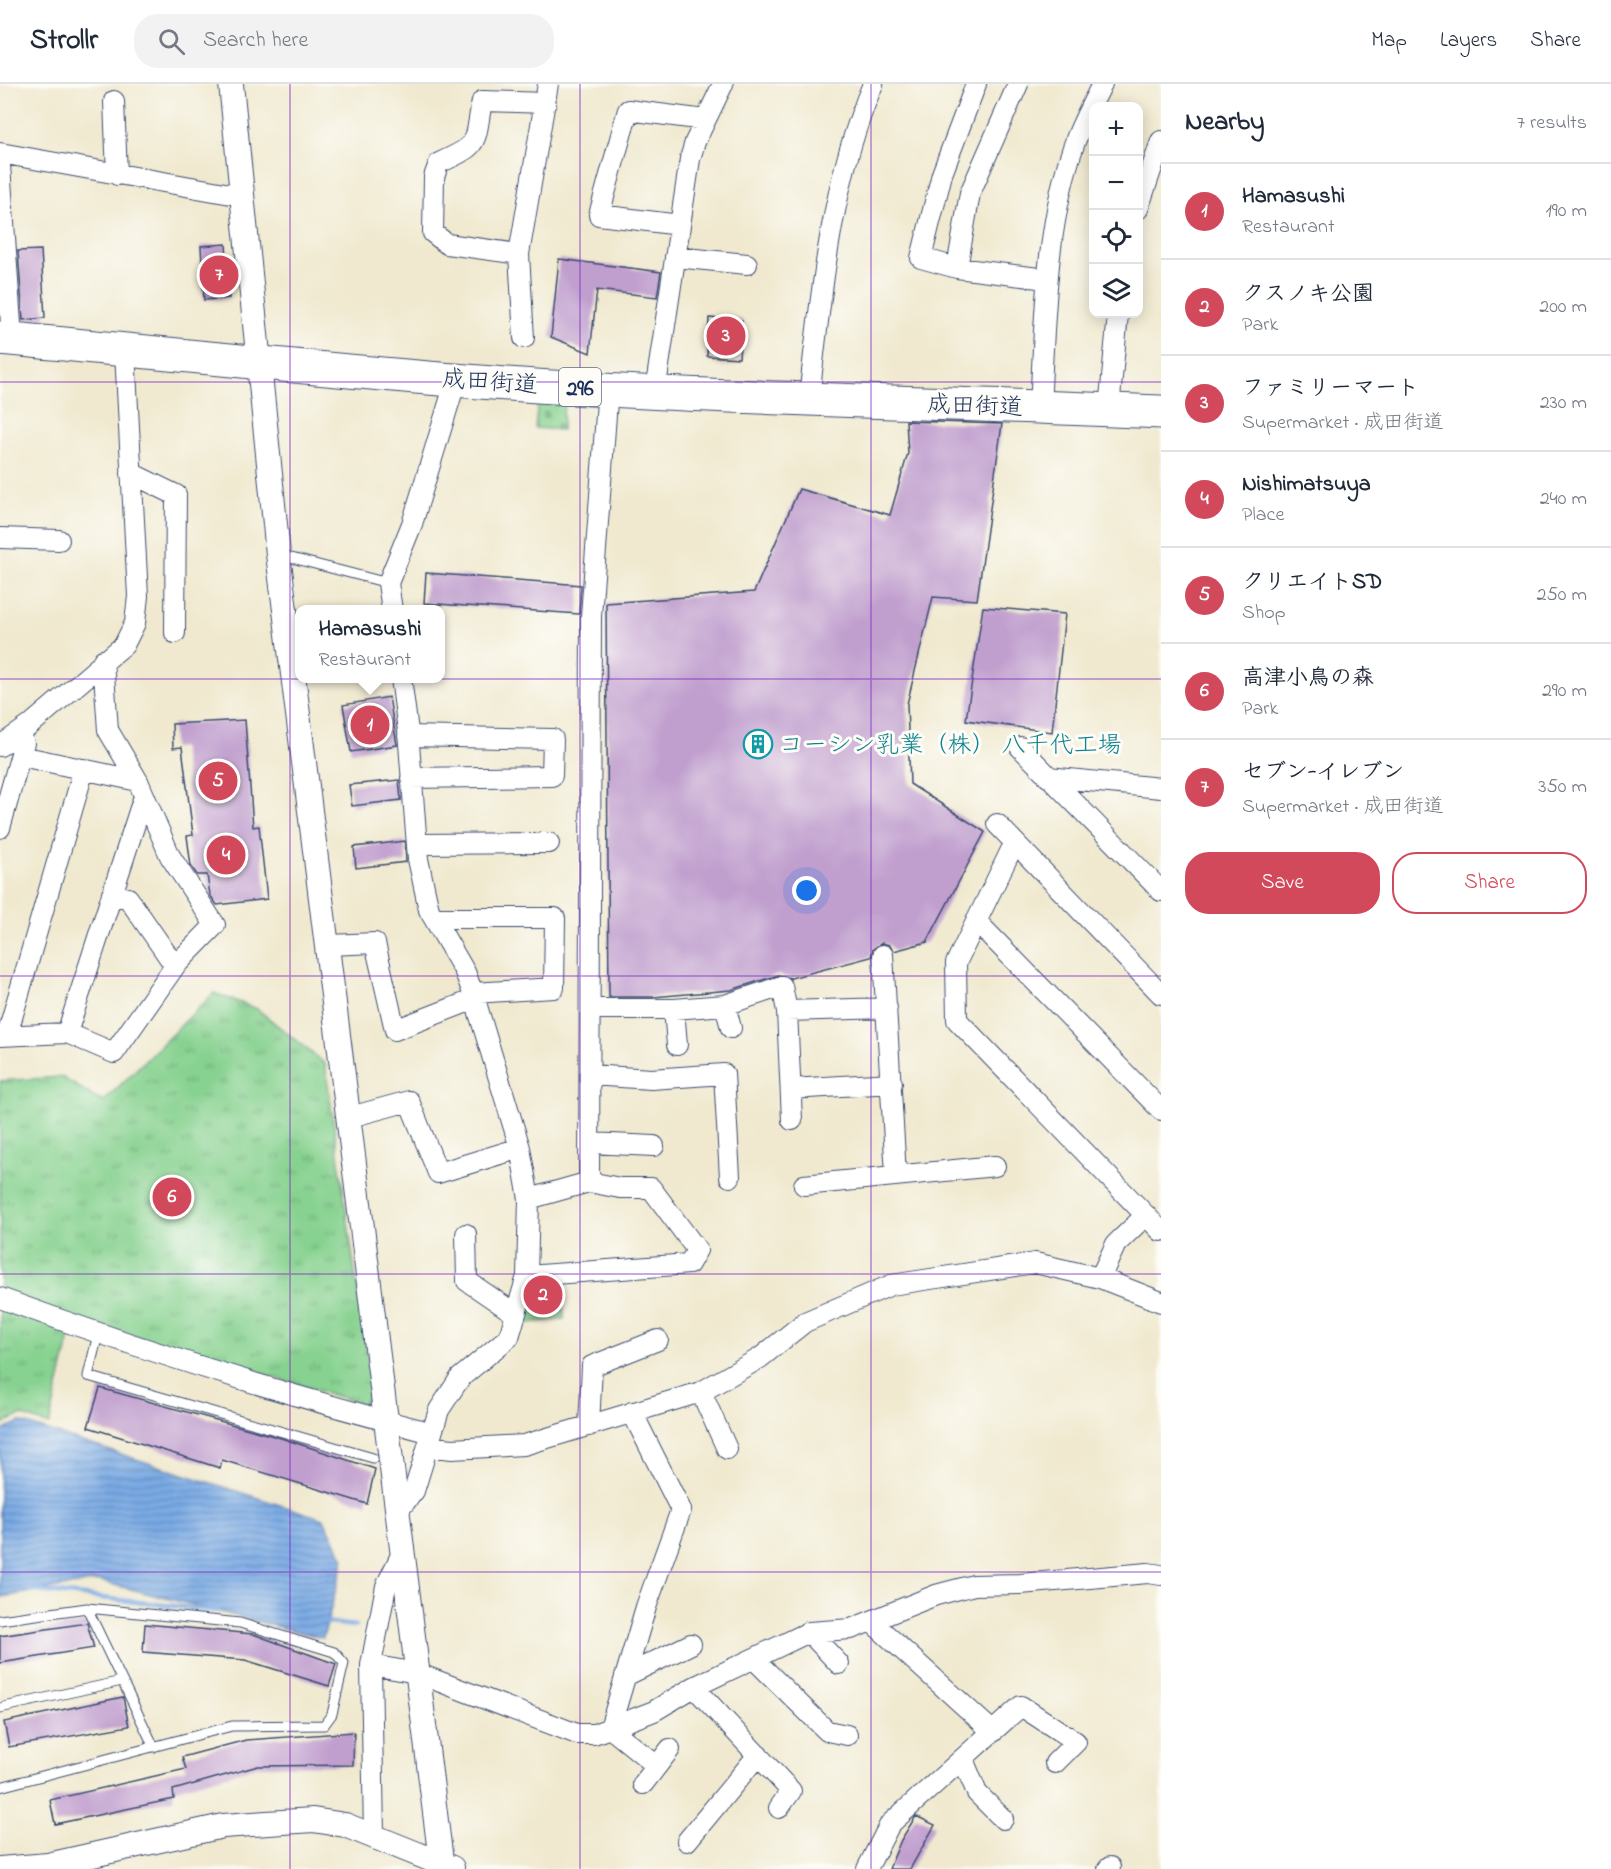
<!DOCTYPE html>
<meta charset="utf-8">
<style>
body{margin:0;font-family:"Indie Flower","Klee One",sans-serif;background:#f2f2f3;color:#1f2937}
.controls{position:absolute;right:18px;top:18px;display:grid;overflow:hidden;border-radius:12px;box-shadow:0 3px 15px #0003}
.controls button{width:54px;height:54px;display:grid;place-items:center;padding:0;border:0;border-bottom:2px solid #e0e1e3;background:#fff;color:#1f2937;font:30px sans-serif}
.you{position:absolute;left:807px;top:807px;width:21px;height:21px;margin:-15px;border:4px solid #fff;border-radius:50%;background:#1a73e8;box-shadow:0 0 0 9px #1a73e833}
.badge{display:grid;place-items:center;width:39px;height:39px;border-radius:50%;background:#d1495b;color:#fff;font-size:20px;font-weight:700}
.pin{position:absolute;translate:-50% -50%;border:3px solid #fff;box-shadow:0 2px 6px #0006}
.popup{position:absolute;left:295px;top:521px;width:150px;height:78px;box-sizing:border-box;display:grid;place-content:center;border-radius:12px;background:#fff;filter:drop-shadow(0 2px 4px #0005);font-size:20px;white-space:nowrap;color:#747a83}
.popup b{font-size:22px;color:#1f2937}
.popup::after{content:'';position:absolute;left:50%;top:100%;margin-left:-12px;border:12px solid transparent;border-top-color:#fff}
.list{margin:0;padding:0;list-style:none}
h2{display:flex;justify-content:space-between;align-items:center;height:78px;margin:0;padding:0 24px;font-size:26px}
h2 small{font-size:20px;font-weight:400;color:#747a83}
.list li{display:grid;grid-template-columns:39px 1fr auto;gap:18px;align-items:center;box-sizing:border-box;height:96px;padding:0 24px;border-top:2px solid #e0e1e3}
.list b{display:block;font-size:22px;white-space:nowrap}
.list p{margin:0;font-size:20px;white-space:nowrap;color:#747a83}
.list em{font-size:20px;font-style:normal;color:#747a83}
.actions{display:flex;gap:12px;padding:18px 24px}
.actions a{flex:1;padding:14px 0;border:2px solid #d1495b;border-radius:24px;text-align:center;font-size:21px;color:#d1495b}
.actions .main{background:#d1495b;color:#fff}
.icon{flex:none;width:33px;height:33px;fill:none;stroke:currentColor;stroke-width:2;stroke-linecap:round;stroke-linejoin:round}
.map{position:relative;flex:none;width:1161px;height:1785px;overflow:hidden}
header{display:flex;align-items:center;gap:36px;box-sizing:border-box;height:84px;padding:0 30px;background:#fff;border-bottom:2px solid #e0e1e3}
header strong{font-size:28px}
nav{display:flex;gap:33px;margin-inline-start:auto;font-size:21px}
.search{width:420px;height:54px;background:#f2f2f3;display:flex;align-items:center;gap:15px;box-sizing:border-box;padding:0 21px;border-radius:24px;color:#747a83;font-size:22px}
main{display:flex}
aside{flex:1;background:#fff}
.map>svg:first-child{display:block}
.cemetery{fill:url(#cemetery-stones);stroke:#518077;stroke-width:1.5}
.park{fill:url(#park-tufts);stroke:#518077;stroke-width:1.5}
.water{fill:url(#water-rules);stroke:#4a6ca1;stroke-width:1.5}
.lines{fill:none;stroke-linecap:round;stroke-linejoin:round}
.stream{stroke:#7aaae4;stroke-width:4.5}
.building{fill:#c09ece}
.service-casing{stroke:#3b4b6f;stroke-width:11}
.minor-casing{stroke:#3b4b6f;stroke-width:22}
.tertiary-casing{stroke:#3b4b6f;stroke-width:26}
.trunk-casing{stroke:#3b4b6f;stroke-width:35}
.service{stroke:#fff;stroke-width:9}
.minor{stroke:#fff;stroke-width:20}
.tertiary{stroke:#fff;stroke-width:24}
.trunk{stroke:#fff;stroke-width:33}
.grid{fill:none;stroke:#7b2cbf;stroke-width:1.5;stroke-opacity:0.55}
.labels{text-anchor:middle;stroke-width:6;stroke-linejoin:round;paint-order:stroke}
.shield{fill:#fdfcf7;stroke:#5f6c8c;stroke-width:1.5}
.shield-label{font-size:22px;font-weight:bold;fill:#1b2f5e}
.street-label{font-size:24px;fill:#1b2f5e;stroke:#fdfcf7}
.culture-label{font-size:24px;fill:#0d838f;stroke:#fdfcf7;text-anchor:start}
</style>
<header>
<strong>Strollr</strong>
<div class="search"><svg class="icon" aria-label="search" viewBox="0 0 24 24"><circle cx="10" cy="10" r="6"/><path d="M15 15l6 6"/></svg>Search here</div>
<nav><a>Map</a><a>Layers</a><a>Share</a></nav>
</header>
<main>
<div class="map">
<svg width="1161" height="1785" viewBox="0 0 1161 1785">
<defs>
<pattern id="cemetery-stones" width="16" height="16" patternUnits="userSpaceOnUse" patternTransform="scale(1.5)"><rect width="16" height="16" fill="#87d290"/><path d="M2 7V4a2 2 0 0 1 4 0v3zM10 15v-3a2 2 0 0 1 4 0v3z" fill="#6eab79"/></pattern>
<pattern id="park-tufts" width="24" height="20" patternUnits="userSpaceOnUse" patternTransform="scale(1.5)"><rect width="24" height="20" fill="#87d290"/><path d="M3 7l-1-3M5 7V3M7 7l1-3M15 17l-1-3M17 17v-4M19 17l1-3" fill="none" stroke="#6eab79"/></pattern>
<pattern id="water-rules" width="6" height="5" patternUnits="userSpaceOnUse" patternTransform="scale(1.5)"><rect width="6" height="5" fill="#7aaae4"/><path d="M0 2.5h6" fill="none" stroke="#638bbc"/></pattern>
</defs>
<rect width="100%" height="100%" fill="#fdfcf7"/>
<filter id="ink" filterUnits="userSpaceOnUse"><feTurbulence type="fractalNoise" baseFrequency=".0167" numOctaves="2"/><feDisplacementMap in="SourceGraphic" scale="12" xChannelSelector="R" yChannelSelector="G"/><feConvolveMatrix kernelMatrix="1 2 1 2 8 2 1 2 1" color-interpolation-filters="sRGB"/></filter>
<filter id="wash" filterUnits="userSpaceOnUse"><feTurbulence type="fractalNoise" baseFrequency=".008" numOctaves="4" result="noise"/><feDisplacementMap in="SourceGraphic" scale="24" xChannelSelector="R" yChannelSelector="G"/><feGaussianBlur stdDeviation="1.35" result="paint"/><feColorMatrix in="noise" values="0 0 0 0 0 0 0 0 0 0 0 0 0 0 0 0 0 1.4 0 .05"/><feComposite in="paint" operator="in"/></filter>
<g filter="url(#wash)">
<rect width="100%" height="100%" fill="#f0e9cf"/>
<path class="cemetery" d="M 538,316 L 564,319 L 562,346 L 535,344 Z"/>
<path class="park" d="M 214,909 L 257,925 L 325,980 L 372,1306 L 363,1320 L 27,1220 L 0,1208 L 0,997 L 61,993 L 103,1018 Z
M 562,1193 L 564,1235 L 519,1240 L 529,1195 Z
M 0,1219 L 71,1249 L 49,1341 L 21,1331 L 0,1341 Z"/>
<path class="water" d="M 20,1338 L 324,1435 L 344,1475 L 323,1554 L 99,1497 L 0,1513 L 0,1348 Z"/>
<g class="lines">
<path class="stream" d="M 30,1506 L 218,1527
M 322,1538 L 355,1542"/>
</g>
<g id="blocks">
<path class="building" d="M 226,160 L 229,214 L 204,216 L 201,162 Z
M 41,166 L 45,234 L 23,236 L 18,167 Z
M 559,175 L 661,188 L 657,213 L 597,206 L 590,269 L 551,253 Z
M 709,234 L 742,236 L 739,274 L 707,272 Z
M 906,337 L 1002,340 L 977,516 L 933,513 L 907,620 L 910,700 L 985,748 L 927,858 L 894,867 L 889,861 L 882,859 L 873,865 L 871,873 L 791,894 L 778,891 L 731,906 L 653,913 L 609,913 L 606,519 L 754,508 L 799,405 L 890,431 L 908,369 Z
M 426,489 L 581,501 L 579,530 L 424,519 Z
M 983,523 L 1065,530 L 1052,648 L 966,636 Z
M 389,613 L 397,661 L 351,668 L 343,621 Z
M 245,636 L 253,743 L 259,742 L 267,815 L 217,821 L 210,811 L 207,791 L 197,791 L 191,782 L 187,752 L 193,751 L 182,663 L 173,664 L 172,640 Z
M 399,696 L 401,716 L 352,722 L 349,701 Z
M 405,757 L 406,778 L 356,784 L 354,763 Z
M 100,1304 L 281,1354 L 375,1385 L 367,1420 L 222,1376 L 220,1384 L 88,1343 Z
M 87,1539 L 94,1564 L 0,1579 L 0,1552 Z
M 145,1540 L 253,1550 L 336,1580 L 329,1602 L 245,1576 L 143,1568 Z
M 123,1613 L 129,1642 L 9,1663 L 4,1638 Z
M 354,1648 L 353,1681 L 258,1682 L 173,1706 L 174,1715 L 55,1740 L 50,1716 L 186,1685 L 182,1673 L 246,1656 Z
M 916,1732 L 935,1741 L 910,1785 L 889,1785 L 901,1756 Z"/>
</g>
</g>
<g filter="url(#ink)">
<use href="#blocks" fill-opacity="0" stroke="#3b4b6f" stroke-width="1.5"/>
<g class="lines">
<g class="service-casing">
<path id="service" d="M 280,471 L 388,499
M 98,1250 L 88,1292 L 373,1374
M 87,1524 L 154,1663
M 0,1536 L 87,1524 L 240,1539 L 334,1568 L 344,1579 L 332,1630 L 324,1641 L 232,1642 L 0,1703
M 0,1624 L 122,1597"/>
</g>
<g class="minor-casing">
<path id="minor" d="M 976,0 L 942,90 L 921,174 L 957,184 L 1047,195
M 114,17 L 117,91
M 0,69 L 242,112
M 0,81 L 12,255
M 1138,125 L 1161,57
M 680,141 L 599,131 L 628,26 L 705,36
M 519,170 L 447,160 L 433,149 L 434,93 L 439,79 C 481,60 474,61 482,17 L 546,19
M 675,173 L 747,180
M 957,184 L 970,109 L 1018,0
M 524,254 L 519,170 L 548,0
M 655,308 L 690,75 L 695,58 L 723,0
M 809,314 C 821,210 831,98 873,0
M 1040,323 C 1045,237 1045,141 1075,58 C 1082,38 1093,19 1102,0
M 1109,325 L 1118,230
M 131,389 L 176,411 L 175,549
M 0,454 L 59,456
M 392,526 L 388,499 L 412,440 L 456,296
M 408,652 L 553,655 L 552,692 L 411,694
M 0,662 L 29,642 L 124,561 L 135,539 L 138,512 L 125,268
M 1020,663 L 1161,807
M 21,672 L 138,697
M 1048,693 L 1161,704
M 997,740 L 1161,910
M 0,744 L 24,659
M 417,760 L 549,759
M 1014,760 L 956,879 L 957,936 L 1161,1147
M 112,810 L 128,814 L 175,882
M 434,834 L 555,834 L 554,904 L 473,909
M 976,837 L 1161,1026
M 329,861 L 375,859 L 395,946 L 475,915
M 883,871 L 896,1091
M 725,921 L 731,944
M 591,925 L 674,925 L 725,921 L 782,902 L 787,927 L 792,1036
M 674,925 L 677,961
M 787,927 L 887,924
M 67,949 L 144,712
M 7,951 L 84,685
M 0,952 L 67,949 L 114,969 L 175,882 L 215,841 L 170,772 L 138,697 L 108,646 L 103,576
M 590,991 L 651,995 L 724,990 L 730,1093
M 791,1005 L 892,999
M 350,1033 L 409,1017 L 438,1089 L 520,1064
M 589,1059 L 654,1062
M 589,1098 L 591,532 L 608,304
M 804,1101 L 995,1082
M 466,1150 L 467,1197 L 514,1229
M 527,1192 L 689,1180 L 697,1166 L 651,1104 L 620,1104 L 589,1098 L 529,1115
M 1100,1194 L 1116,1160 L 1146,1131
M 0,1214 C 141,1266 286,1311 432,1349
M 701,1308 L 727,1365
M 632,1328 L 681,1426 L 646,1523 L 610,1644 L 657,1682
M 589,1342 L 592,1282 L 658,1256
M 428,1362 L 452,1365 L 524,1361 L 701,1308 L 760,1274 L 805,1238 L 891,1201 L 1035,1179 L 1100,1194 L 1161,1218
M 397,1428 L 414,1407 L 439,1326 L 460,1294 L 509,1253 L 527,1192 L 529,1115 L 520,1064 L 473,909 L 465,888 L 429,826 L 418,775 L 408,647 L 401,594
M 872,1538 L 993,1648
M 809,1548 L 839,1580
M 754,1575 L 827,1647 L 847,1651
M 371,1581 L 417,1589 L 577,1650 L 594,1650 L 654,1627 L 694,1603 L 809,1548 L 851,1545 L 936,1511 L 974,1501 L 1020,1500 L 1148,1489 L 1161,1491
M 625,1592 L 691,1560
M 694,1603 L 791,1707 L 779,1724
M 963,1675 L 977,1709 L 1003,1735
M 643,1700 L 670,1665
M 374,1752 L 371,1581 L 386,1502 L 402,1469
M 687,1757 L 758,1671
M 867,1785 L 890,1740 L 1021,1622 L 1076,1658 L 1055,1679
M 1108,1785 L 1110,1783"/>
</g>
<g class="tertiary-casing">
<path id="tertiary" d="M 231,0 L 278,470 L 442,1785
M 0,1785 L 48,1781 L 223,1742 L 313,1736 L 345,1741 L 452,1784"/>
</g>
<g class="trunk-casing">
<path id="trunk" d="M 0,254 C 151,268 303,284 454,296 C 689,315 926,317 1161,328"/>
</g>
<use href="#service" class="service"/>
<use href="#minor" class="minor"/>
<use href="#tertiary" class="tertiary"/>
<use href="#trunk" class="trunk"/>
</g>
</g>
<path class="grid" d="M 290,0 L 290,1785M 580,0 L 580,1785M 871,0 L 871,1785M 0,298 L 1161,298M 0,595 L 1161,595M 0,892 L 1161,892M 0,1190 L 1161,1190M 0,1488 L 1161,1488"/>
<defs>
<g id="building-ring" transform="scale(1.5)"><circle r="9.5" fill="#fdfcf7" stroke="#0f9aa8" stroke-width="1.5"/><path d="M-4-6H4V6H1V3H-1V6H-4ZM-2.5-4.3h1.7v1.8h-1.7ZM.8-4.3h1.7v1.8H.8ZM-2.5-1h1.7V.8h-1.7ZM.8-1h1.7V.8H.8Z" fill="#0f9aa8"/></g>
</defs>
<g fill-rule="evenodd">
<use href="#building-ring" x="758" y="660"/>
</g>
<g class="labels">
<rect class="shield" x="559" y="284" width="42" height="38" rx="4.5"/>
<g class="shield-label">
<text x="580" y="311">296</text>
</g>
<g class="street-label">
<text transform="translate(490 297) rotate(4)" y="8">成田街道</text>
<text transform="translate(975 321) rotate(2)" y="8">成田街道</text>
</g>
<g class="culture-label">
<text x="779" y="668">コーシン乳業（株） 八千代工場</text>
</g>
</g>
</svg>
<div class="controls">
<button>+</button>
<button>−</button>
<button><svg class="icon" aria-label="locate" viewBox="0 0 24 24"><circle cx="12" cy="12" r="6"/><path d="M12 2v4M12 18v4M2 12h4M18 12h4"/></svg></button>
<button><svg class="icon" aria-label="layers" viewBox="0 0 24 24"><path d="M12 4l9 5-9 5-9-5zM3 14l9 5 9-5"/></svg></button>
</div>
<div class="you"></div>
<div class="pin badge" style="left:370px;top:641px">1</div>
<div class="popup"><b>Hamasushi</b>Restaurant</div>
<div class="pin badge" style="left:543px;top:1211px">2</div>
<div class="pin badge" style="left:726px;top:252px">3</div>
<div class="pin badge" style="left:226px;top:771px">4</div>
<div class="pin badge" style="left:218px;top:697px">5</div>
<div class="pin badge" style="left:172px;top:1113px">6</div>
<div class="pin badge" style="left:219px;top:191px">7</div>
</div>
<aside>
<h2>Nearby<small>7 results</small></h2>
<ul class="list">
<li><span class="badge">1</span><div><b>Hamasushi</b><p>Restaurant</p></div><em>190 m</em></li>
<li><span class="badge">2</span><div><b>クスノキ公園</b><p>Park</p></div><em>200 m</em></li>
<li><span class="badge">3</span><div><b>ファミリーマート</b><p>Supermarket · 成田街道</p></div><em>230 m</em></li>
<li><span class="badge">4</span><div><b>Nishimatsuya</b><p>Place</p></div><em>240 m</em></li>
<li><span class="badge">5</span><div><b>クリエイトSD</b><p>Shop</p></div><em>250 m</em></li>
<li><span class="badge">6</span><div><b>高津小鳥の森</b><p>Park</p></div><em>290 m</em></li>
<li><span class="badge">7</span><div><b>セブン-イレブン</b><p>Supermarket · 成田街道</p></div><em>350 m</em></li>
</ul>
<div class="actions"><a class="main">Save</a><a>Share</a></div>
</aside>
</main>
